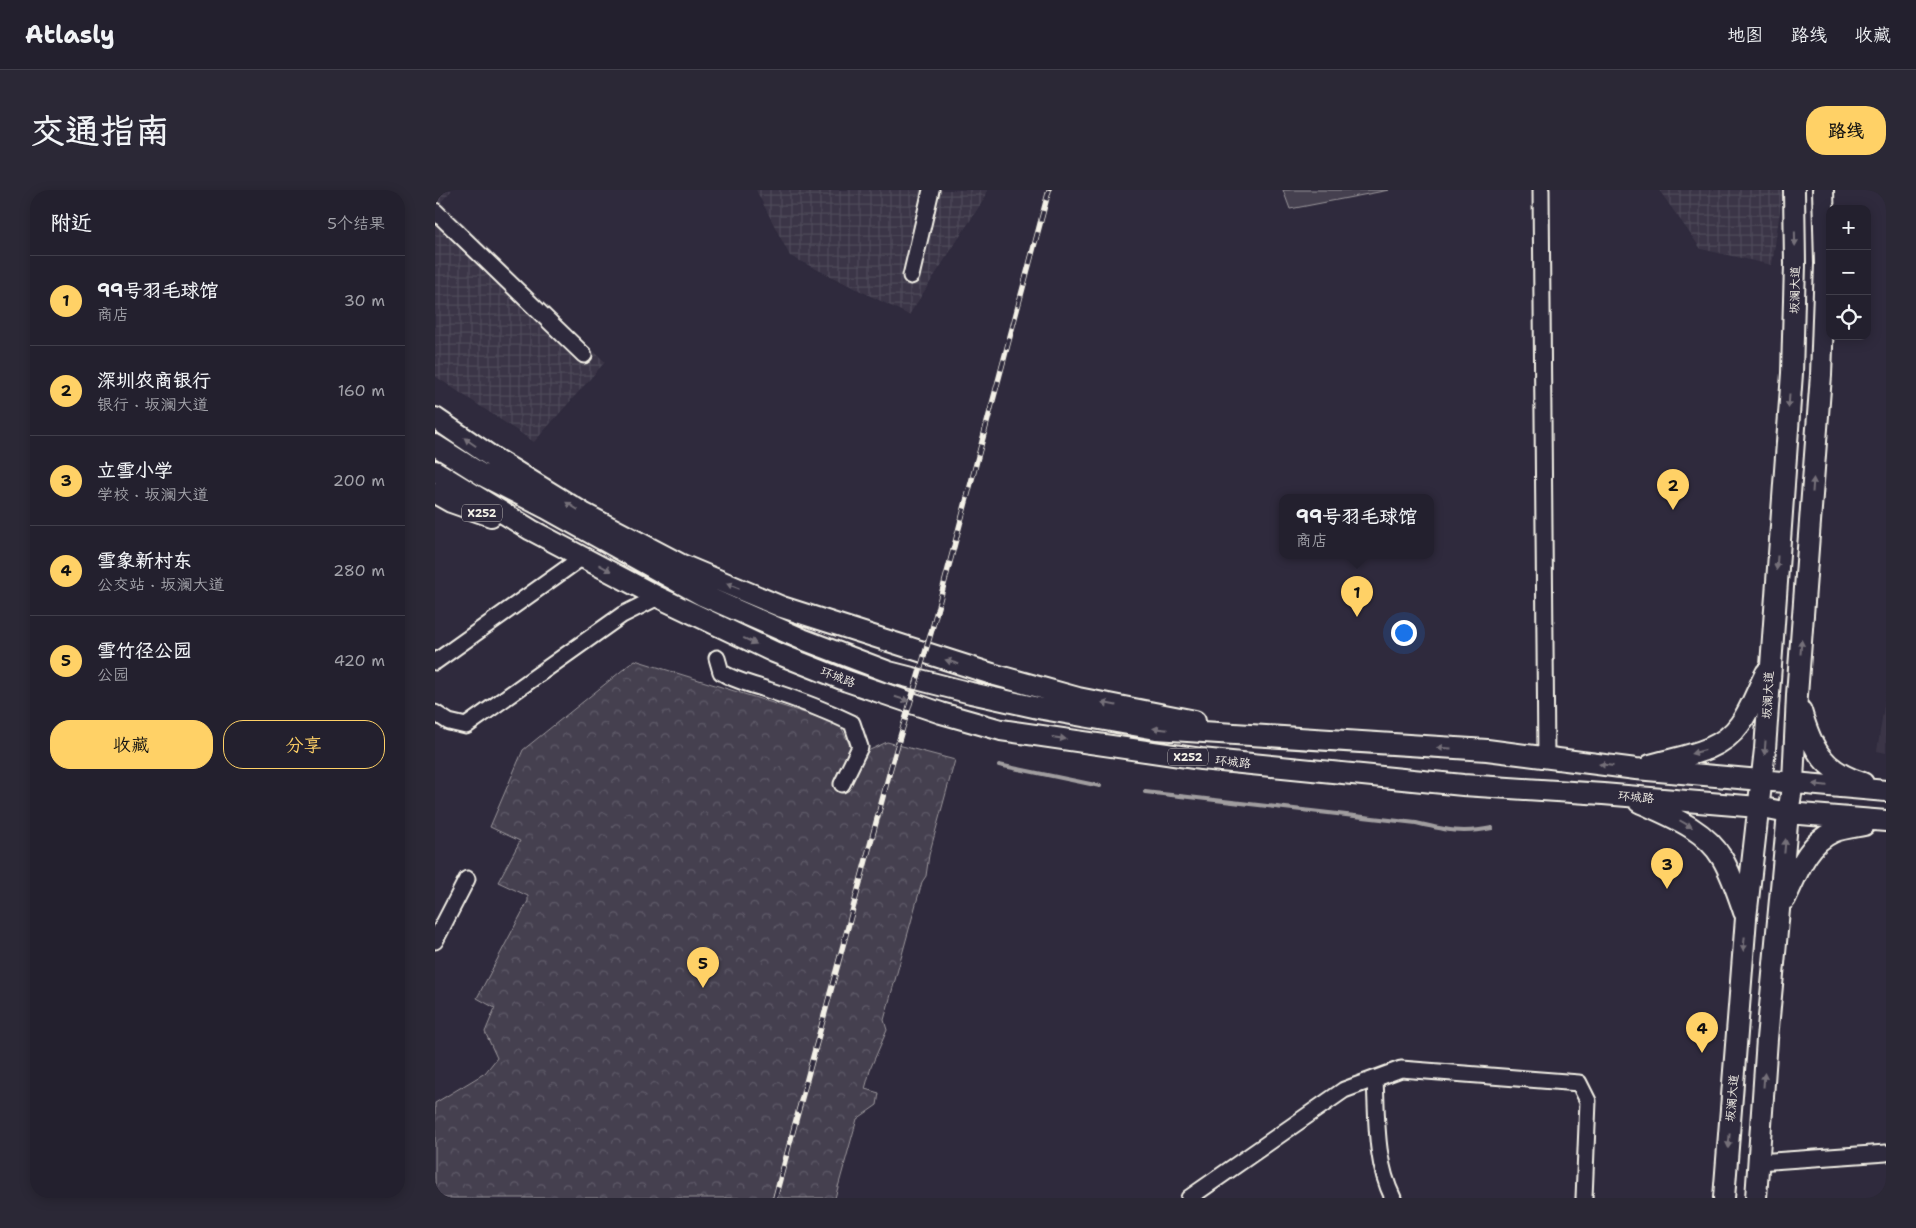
<!DOCTYPE html>
<html lang="zh">
<meta charset="utf-8">
<style>
body{margin:0;font-family:"Shantell Sans","LXGW WenKai TC",sans-serif;background:#2b2836;color:#f1f3f6}
.controls{position:absolute;right:15px;top:15px;display:grid;overflow:hidden;border-radius:10px;box-shadow:0 2px 12px #0003}
.controls button{width:45px;height:45px;display:grid;place-items:center;padding:0;border:0;border-bottom:1px solid #403e4a;background:#23202e;color:#f1f3f6;font:25px sans-serif}
.you{position:absolute;left:968px;top:442px;width:18px;height:18px;margin:-12px;border:4px solid #fff;border-radius:50%;background:#1a73e8;box-shadow:0 0 0 8px #1a73e833}
.badge{display:grid;place-items:center;width:32px;height:32px;border-radius:50%;background:#ffd166;color:#111;font-size:16px;font-weight:700}
.pin{position:absolute;translate:-50% -41px;filter:drop-shadow(0 1px 2px #0008)}
.pin::after{content:'';position:absolute;top:26px;width:18px;height:15px;background:inherit;clip-path:polygon(0 0,100% 0,50% 100%)}
.popup{position:absolute;left:844px;top:304px;width:155px;height:65px;box-sizing:border-box;display:grid;place-content:center;border-radius:10px;background:#23202e;filter:drop-shadow(0 1px 4px #0005);font-size:16px;white-space:nowrap;color:#a3a3aa}
.popup b{font-size:19px;color:#f1f3f6}
.popup::after{content:'';position:absolute;left:50%;top:100%;margin-left:-10px;border:10px solid transparent;border-top-color:#23202e}
.list{margin:0;padding:0;list-style:none}
h2{display:flex;justify-content:space-between;align-items:center;height:65px;margin:0;padding:0 20px;font-size:21px}
h2 small{font-size:16px;font-weight:400;color:#a3a3aa}
.list li{display:grid;grid-template-columns:32px 1fr auto;gap:15px;align-items:center;box-sizing:border-box;height:90px;padding:0 20px;border-top:1px solid #403e4a}
.list b{display:block;font-size:19px;white-space:nowrap}
.list p{margin:0;font-size:16px;white-space:nowrap;color:#a3a3aa}
.list em{font-size:16px;font-style:normal;color:#a3a3aa}
.actions{display:flex;gap:10px;padding:15px 20px}
.actions a{flex:1;padding:11px 0;border:1px solid #ffd166;border-radius:20px;text-align:center;font-size:18px;color:#ffd166}
.actions .main{background:#ffd166;color:#111}
.icon{flex:none;width:28px;height:28px;fill:none;stroke:currentColor;stroke-width:2;stroke-linecap:round;stroke-linejoin:round}
.map{position:relative;flex:none;width:1451px;height:1008px;overflow:hidden;border-radius:20px}
header{display:flex;align-items:center;gap:30px;box-sizing:border-box;height:70px;padding:0 25px;background:#23202e;border-bottom:1px solid #403e4a}
header strong{font-size:24px}
nav{display:flex;gap:28px;margin-inline-start:auto;font-size:18px}
.intro{display:flex;align-items:center;justify-content:space-between;box-sizing:border-box;height:120px;padding:0 30px}
h1{margin:0;font-size:35px}
.button{padding:12px 22px;border-radius:20px;background:#ffd166;color:#111;font-size:18px;font-weight:700}
main{display:flex;gap:30px;padding:0 30px}
aside{flex:1;background:#23202e;border-radius:20px;box-shadow:0 2px 12px #0003}
.map>svg:first-child{display:block}
.built{fill:#3b3647}
.industrial{fill:url(#industrial-grid)}
.grass{fill:#454050;stroke:#9c989c}
.forest{fill:url(#forest-crowns);stroke:#9c989c}
.lines{fill:none;stroke-linecap:round;stroke-linejoin:round}
.stream{stroke:#a19ea0;stroke-width:4}
.minor-casing{stroke:#f4f1e8;stroke-width:19}
.major-casing{stroke:#f4f1e8;stroke-width:24}
.minor{stroke:#2f2a3d;stroke-width:15}
.major{stroke:#2f2a3d;stroke-width:20}
.rail-casing{stroke:#f4f1e8;stroke-width:5.5}
.rail{stroke:#2f2a3d;stroke-width:4;stroke-dasharray:11;stroke-linecap:butt}
.oneway{fill:#747079}
.labels{text-anchor:middle;stroke-width:4;stroke-linejoin:round;paint-order:stroke}
.shield{fill:#2f2a3d;stroke:#b9b5b5;stroke-width:1}
.shield-label{font-size:11px;font-weight:bold;fill:#f4f1e8}
.street-label{font-size:12px;fill:#f4f1e8;stroke:#2f2a3d}
</style>
<header>
<strong>Atlasly</strong>
<nav><a>地图</a><a>路线</a><a>收藏</a></nav>
</header>
<div class="intro"><h1>交通指南</h1><a class="button">路线</a></div>
<main>
<aside>
<h2>附近<small>5个结果</small></h2>
<ul class="list">
<li><span class="badge">1</span><div><b>99号羽毛球馆</b><p>商店</p></div><em>30 m</em></li>
<li><span class="badge">2</span><div><b>深圳农商银行</b><p>银行 · 坂澜大道</p></div><em>160 m</em></li>
<li><span class="badge">3</span><div><b>立雪小学</b><p>学校 · 坂澜大道</p></div><em>200 m</em></li>
<li><span class="badge">4</span><div><b>雪象新村东</b><p>公交站 · 坂澜大道</p></div><em>280 m</em></li>
<li><span class="badge">5</span><div><b>雪竹径公园</b><p>公园</p></div><em>420 m</em></li>
</ul>
<div class="actions"><a class="main">收藏</a><a>分享</a></div>
</aside>
<div class="map">
<svg width="1451" height="1008" viewBox="0 0 1451 1008">
<defs>
<pattern id="industrial-grid" width="8" height="8" patternUnits="userSpaceOnUse" patternTransform="scale(1.25)"><rect width="8" height="8" fill="#3b3647"/><path d="M0 4h8M4 0v8" fill="none" stroke="#4e4a59"/></pattern>
<pattern id="forest-crowns" width="20" height="18" patternUnits="userSpaceOnUse" patternTransform="scale(1.25)"><rect width="20" height="18" fill="#454050"/><path d="M2 6a3 3 0 1 1 6 0M12 15a3 3 0 1 1 6 0" fill="none" stroke="#605c69"/></pattern>
</defs>
<rect width="100%" height="100%" fill="#2f2a3d"/>
<filter id="ink" filterUnits="userSpaceOnUse"><feTurbulence type="fractalNoise" baseFrequency=".02" numOctaves="2"/><feDisplacementMap in="SourceGraphic" scale="10" xChannelSelector="R" yChannelSelector="G"/><feConvolveMatrix kernelMatrix="1 2 1 2 8 2 1 2 1" color-interpolation-filters="sRGB"/></filter>
<g filter="url(#ink)">
<path class="built" d="M 1451,503 L 1451,563 L 1442,561 Z"/>
<path class="industrial" d="M 0,0 L 17,0 L 6,12 L 170,172 L 99,252 L 0,186 Z
M 321,0 L 552,0 L 551,6 L 474,125 L 355,66 Z
M 1224,0 L 1348,0 L 1337,75 L 1266,59 Z"/>
<path class="grass" d="M 848,0 L 954,0 L 855,19 Z"/>
<path class="forest" d="M 200,470 L 405,534 L 420,567 L 452,552 L 520,570 L 494,665 L 491,686 L 487,692 L 449,830 L 452,840 L 436,877 L 430,899 L 444,903 L 442,915 L 422,929 L 400,1008 L 0,1008 L 0,913 L 50,883 L 62,868 L 50,842 L 60,818 L 42,808 L 93,711 L 93,706 L 63,692 L 85,651 L 55,637 L 88,560 Z"/>
<g class="lines">
<path class="stream" d="M 564,575 L 665,596
M 710,602 L 981,633 C 1011,640 1026,644 1057,638"/>
<g class="minor-casing">
<path id="minor" d="M 1106,0 L 1111,568
M 0,21 L 149,165
M 476,86 L 496,0
M 282,468 L 286,482 C 300,491 316,494 333,500 C 361,509 390,520 417,533 L 425,557 L 407,594
M 0,472 L 149,366
M 0,523 L 14,532 L 31,536 L 187,425 L 223,407
M 0,751 L 32,689
M 940,889 C 942,928 940,972 958,1008
M 1323,972 L 1451,963
M 754,1008 L 909,900 L 966,879 L 1144,893 L 1153,911 L 1149,1008"/>
</g>
<g class="major-casing">
<path id="major" d="M 0,228 L 57,267 L 66,276
M 0,255 L 49,286 L 111,318 L 267,405 L 367,449 L 454,482 L 536,503 L 608,519 L 721,539 L 1052,560 L 1201,579 L 1451,601
M 57,267 L 148,323 L 247,375 L 347,417 L 557,484 L 643,508 L 760,531
M 0,281 L 96,340 L 223,407 L 339,462 L 412,491 L 506,523 L 566,540 L 766,569 L 1028,595 L 1168,604 L 1323,617 L 1353,623 L 1451,631
M 0,303 L 16,312 L 56,326
M 1366,521 C 1377,559 1388,581 1428,593
M 1215,575 C 1246,566 1285,563 1305,534 C 1316,519 1322,500 1331,483
M 1204,612 C 1234,626 1269,638 1287,668 C 1297,685 1303,704 1309,722
M 1350,709 C 1362,685 1371,654 1398,642 C 1407,638 1419,637 1429,635
M 1289,1008 L 1311,728 L 1330,559 L 1357,183 L 1360,74 L 1359,0
M 1321,1008 L 1332,849 L 1353,623 L 1358,592 L 1362,505 L 1386,185 L 1390,74 L 1388,0"/>
</g>
<use href="#minor" class="minor"/>
<use href="#major" class="major"/>
<g class="rail-casing">
<path id="rail" d="M 340,1008 L 456,577 L 496,443 L 614,0"/>
</g>
<use href="#rail" class="rail"/>
</g>
<defs><path id="oneway-solid" d="M-6-.8H1V-3.2L6.5 0L1 3.2V.8H-6Z" transform="scale(1.25)"/></defs>
<g class="oneway">
<use href="#oneway-solid" transform="translate(1360 49) rotate(89)"/>
<use href="#oneway-solid" transform="translate(1354 211) rotate(94)"/>
<use href="#oneway-solid" transform="translate(35 252) rotate(-145)"/>
<use href="#oneway-solid" transform="translate(1378 295) rotate(-86)"/>
<use href="#oneway-solid" transform="translate(137 316) rotate(-148)"/>
<use href="#oneway-solid" transform="translate(1342 373) rotate(94)"/>
<use href="#oneway-solid" transform="translate(170 378) rotate(29)"/>
<use href="#oneway-solid" transform="translate(298 396) rotate(-157)"/>
<use href="#oneway-solid" transform="translate(315 451) rotate(25)"/>
<use href="#oneway-solid" transform="translate(1366 457) rotate(-86)"/>
<use href="#oneway-solid" transform="translate(517 472) rotate(-163)"/>
<use href="#oneway-solid" transform="translate(467 509) rotate(18)"/>
<use href="#oneway-solid" transform="translate(674 514) rotate(-169)"/>
<use href="#oneway-solid" transform="translate(725 539) rotate(-174)"/>
<use href="#oneway-solid" transform="translate(624 548) rotate(8)"/>
<use href="#oneway-solid" transform="translate(1009 558) rotate(-177)"/>
<use href="#oneway-solid" transform="translate(1330 558) rotate(94)"/>
<use href="#oneway-solid" transform="translate(1263 562) rotate(165)"/>
<use href="#oneway-solid" transform="translate(1171 575) rotate(-173)"/>
<use href="#oneway-solid" transform="translate(1385 595) rotate(-174)"/>
<use href="#oneway-solid" transform="translate(1251 634) rotate(30)"/>
<use href="#oneway-solid" transform="translate(1350 656) rotate(-85)"/>
<use href="#oneway-solid" transform="translate(1309 754) rotate(95)"/>
<use href="#oneway-solid" transform="translate(1329 890) rotate(-86)"/>
<use href="#oneway-solid" transform="translate(1294 951) rotate(95)"/>
</g>
</g>
<g class="labels">
<g class="shield">
<rect x="27" y="314.5" width="40" height="17" rx="4"/>
<rect x="733" y="558.5" width="40" height="17" rx="4"/>
</g>
<g class="shield-label">
<text x="47" y="327">X252</text>
<text x="753" y="571">X252</text>
</g>
<g class="street-label">
<text transform="translate(1360 100) rotate(-89)" y="4">坂澜大道</text>
<text transform="translate(403 487) rotate(21)" y="4">环城路</text>
<text transform="translate(1333 505) rotate(-87)" y="4">坂澜大道</text>
<text transform="translate(798 572) rotate(6)" y="4">环城路</text>
<text transform="translate(1201 607) rotate(5)" y="4">环城路</text>
<text transform="translate(1297 908) rotate(-85)" y="4">坂澜大道</text>
</g>
</g>
</svg>
<div class="controls">
<button>+</button>
<button>−</button>
<button><svg class="icon" aria-label="locate" viewBox="0 0 24 24"><circle cx="12" cy="12" r="6"/><path d="M12 2v4M12 18v4M2 12h4M18 12h4"/></svg></button>
</div>
<div class="you"></div>
<div class="pin badge" style="left:922px;top:427px">1</div>
<div class="popup"><b>99号羽毛球馆</b>商店</div>
<div class="pin badge" style="left:1238px;top:320px">2</div>
<div class="pin badge" style="left:1232px;top:699px">3</div>
<div class="pin badge" style="left:1267px;top:863px">4</div>
<div class="pin badge" style="left:268px;top:798px">5</div>
</div>
</main>
